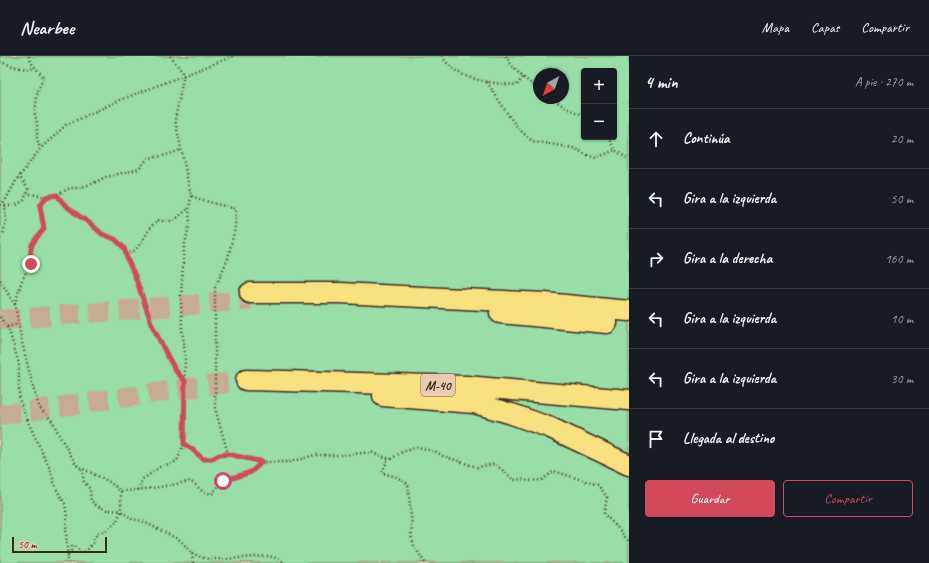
<!DOCTYPE html>
<html lang="es">
<meta charset="utf-8">
<style>
body{margin:0;font-family:Caveat,sans-serif;background:#20242c;color:#f1f3f6}
.controls{position:absolute;right:12px;top:12px;display:grid;overflow:hidden;border-radius:4px;box-shadow:0 1px 3px #0004}
.controls button{width:36px;height:36px;display:grid;place-items:center;padding:0;border:0;border-bottom:1px solid #363941;background:#171b24;color:#f1f3f6;font:20px sans-serif}
.compass{position:absolute;left:533px;top:12px;width:36px;height:36px;border-radius:50%;background:#171b24;box-shadow:0 1px 3px #0004;rotate:220deg}
.scale{position:absolute;left:12px;bottom:10px;width:95px;box-sizing:border-box;padding-left:4px;border:2px solid #3b2a1e;border-top:0;font-size:11px;line-height:14px;white-space:nowrap;color:#3b2a1e;-webkit-text-stroke:3px #e9ccb0;paint-order:stroke}
.stop{position:absolute;width:12px;height:12px;margin:-9px;border:3px solid #d1495b;border-radius:50%;background:#fff}
.stop.end{background:#d1495b;border-color:#fff;box-shadow:0 1px 4px #0008}
.list{margin:0;padding:0;list-style:none}
h2{display:flex;justify-content:space-between;align-items:center;height:52px;margin:0;padding:0 16px;font-size:17px}
h2 small{font-size:13px;font-weight:400;color:#9ea1a6}
.list li{display:grid;grid-template-columns:26px 1fr auto;gap:12px;align-items:center;box-sizing:border-box;height:60px;padding:0 16px;border-top:1px solid #363941}
.list b{display:block;font-size:15px;white-space:nowrap}
.list em{font-size:13px;font-style:normal;color:#9ea1a6}
.actions{display:flex;gap:8px;padding:12px 16px}
.actions a{flex:1;padding:9px 0;border:1px solid #d1495b;border-radius:4px;text-align:center;font-size:14px;color:#d1495b}
.actions .main{background:#d1495b;color:#fff}
.icon{flex:none;width:22px;height:22px;fill:none;stroke:currentColor;stroke-width:2;stroke-linecap:round;stroke-linejoin:round}
.map{position:relative;flex:none;width:629px;height:507px;overflow:hidden}
header{display:flex;align-items:center;gap:24px;box-sizing:border-box;height:56px;padding:0 20px;background:#171b24;border-bottom:1px solid #363941}
header strong{font-size:19px}
nav{display:flex;gap:22px;margin-inline-start:auto;font-size:14px}
main{display:flex}
aside{flex:1;background:#171b24}
.map>svg:first-child{display:block}
.green{fill:#99dda8;stroke:#6a8463;fill-rule:evenodd}
.lines{fill:none;stroke-linecap:round;stroke-linejoin:round}
.motorway-tunnel{stroke:#c6ac93;stroke-width:20;stroke-dasharray:20 10;stroke-linecap:butt}
.motorway-casing{stroke:#3b2a1e;stroke-width:23}
.path{stroke:#3b2a1e;stroke-width:2.5;stroke-dasharray:1 3;stroke-linecap:butt}
.motorway{stroke:#f9e181;stroke-width:20}
.route{stroke:#d1495b;stroke-width:5}
.labels{text-anchor:middle;stroke-width:4;stroke-linejoin:round;paint-order:stroke}
.shield{fill:#e9ccb0;stroke:#6f5b4a;stroke-width:1}
.shield-label{font-size:13px;font-weight:bold;fill:#3b2a1e}
</style>
<header>
<strong>Nearbee</strong>
<nav><a>Mapa</a><a>Capas</a><a>Compartir</a></nav>
</header>
<main>
<div class="map">
<svg width="629" height="507" viewBox="0 0 629 507">
<rect width="100%" height="100%" fill="#e9ccb0"/>
<filter id="ink" filterUnits="userSpaceOnUse"><feTurbulence type="fractalNoise" baseFrequency=".025" numOctaves="2"/><feDisplacementMap in="SourceGraphic" scale="8" xChannelSelector="R" yChannelSelector="G"/><feConvolveMatrix kernelMatrix="1 2 1 2 8 2 1 2 1" color-interpolation-filters="sRGB"/></filter>
<g filter="url(#ink)">
<path class="green" d="M 0,0 L 629,0 L 629,507 L 0,507 ZM 584,15 L 614,15 L 614,81 L 584,81 ZM 539,18 L 563,18 L 563,42 L 539,42 Z"/>
<g class="lines">
<path class="motorway-tunnel" d="M 0,264 L 251,244
M 0,359 L 246,324"/>
<g class="motorway-casing">
<path id="motorway" d="M 250,237 L 340,237 L 544,247 L 629,255
M 500,257 L 607,267
M 246,324 L 466,330 L 629,344
M 383,340 L 474,347 L 512,358 L 551,372 L 629,409"/>
</g>
<path class="path" d="M 29,0 C 31,10 39,14 44,22 L 40,29 L 37,39 L 35,58 L 37,68 L 37,83 L 40,92
M 170,0 L 184,18 L 175,64 L 191,140 L 209,146 L 236,153 L 235,172 L 228,202 L 215,232 L 215,352 L 228,398 L 262,406
M 442,0 C 456,25 491,27 517,29 L 523,21
M 506,0 C 513,15 527,24 539,34
M 0,6 C 10,9 25,15 34,12
M 487,26 L 509,60 L 518,72 L 532,85 L 573,92 L 587,99 L 596,102 L 615,94
M 551,42 L 568,53 L 584,59
M 608,81 L 615,94 L 629,104
M 26,137 L 46,141 L 57,139 L 70,132 L 78,132 L 91,128 L 106,121 L 139,113 L 148,102 L 163,100 L 181,94
M 57,139 L 64,148 L 79,161 L 91,168 L 102,178 L 115,183 L 124,192 L 128,205 L 135,220 L 152,269 L 168,301 L 176,315 L 185,325
M 191,140 L 189,152 L 190,167 L 184,191 L 181,240 L 182,273 L 185,297 L 184,388 L 193,394 L 203,403 L 212,403 L 219,399 L 228,398
M 0,149 L 5,145 L 16,125 L 40,93 L 66,69 L 120,44 L 234,0
M 5,150 L 15,150 L 24,144 L 28,133 L 19,120
M 0,183 L 2,183 L 6,165 L 5,149
M 126,198 C 138,196 143,183 149,174 C 151,170 155,167 158,164 L 168,166 L 177,162 L 189,152
M 0,224 L 15,249 L 21,282 L 34,335 L 39,351 L 53,366 L 60,381 L 78,411 L 81,412 L 108,425 L 121,435 C 144,434 167,430 191,425 L 202,435 L 212,438 L 223,425 L 251,416 L 263,406 L 290,406 L 315,399 L 345,399 L 371,396 L 381,400 L 391,403 L 402,396 L 418,391 L 436,396 L 443,400 L 477,411 L 495,408 L 514,424 L 522,423 L 528,425 L 542,424 L 554,415 L 598,429 L 607,441 L 604,458 L 617,471 L 629,486
M 15,248 L 22,224 L 31,207 L 30,196 L 33,186 L 44,173 L 40,150 L 46,141
M 0,261 L 9,274 L 19,308 L 19,336 L 20,346 L 33,377 L 50,413 L 56,432 L 65,448 L 67,461 L 66,476 L 68,507
M 7,271 L 18,268
M 383,402 L 387,405 L 382,417 L 397,421 L 408,428 L 412,471 L 411,479 L 414,490 L 425,507
M 82,413 L 84,426 L 90,433 L 91,445 L 97,450 L 107,454 L 121,455 L 132,463 L 142,465 L 180,484 L 192,497 L 193,506 L 192,507
M 138,434 L 143,423 L 160,411 L 177,405 L 184,388
M 192,497 L 203,502 L 208,503 L 226,503 L 269,500 L 276,502 L 286,507
M 68,498 L 71,495 L 72,490 L 76,491 L 81,496 L 84,496 L 88,493 L 93,487 L 94,482 L 98,477 L 107,474 L 117,465 L 121,455 L 121,435"/>
<use href="#motorway" class="motorway"/>
</g>
</g>
<g class="lines" filter="url(#ink)">
<path class="route" d="M 31,208 C 29,188 32,187 44,173 L 40,150 L 46,141 L 57,139 L 64,148 L 79,160 L 91,168 L 102,178 L 115,183 L 124,192 L 128,205 L 135,220 L 152,269 L 168,301 L 176,315 L 185,325 L 184,388 L 193,394 L 203,403 L 212,403 L 219,399 L 228,398 L 262,406 L 251,416 L 223,425"/>
</g>
<g class="labels">
<rect class="shield" x="421" y="318" width="34" height="22" rx="3"/>
<g class="shield-label">
<text x="438" y="334">M-40</text>
</g>
</g>
</svg>
<div class="controls">
<button>+</button>
<button>−</button>
</div>
<svg class="compass" viewBox="-18 -18 36 36"><path d="M0-13l5 13h-10z" fill="#e53935"/><path d="M0 13l5-13h-10z" fill="#9ea1a6"/></svg>
<div class="scale">50 m</div>
<div class="stop" style="left:223px;top:425px"></div>
<div class="stop end" style="left:31px;top:208px"></div>
</div>
<aside>
<h2>4 min<small>A pie · 270 m</small></h2>
<ul class="list">
<li><svg class="icon" aria-label="ahead" viewBox="0 0 24 24"><path d="M12 20V5M6 11l6-6 6 6"/></svg><div><b>Continúa</b></div><em>20 m</em></li>
<li><svg class="icon" aria-label="left" viewBox="0 0 24 24"><path d="M17 20v-9H6M10 6l-5 5 5 5"/></svg><div><b>Gira a la izquierda</b></div><em>50 m</em></li>
<li><svg class="icon" aria-label="right" viewBox="0 0 24 24"><path d="M7 20v-9h11M14 6l5 5-5 5"/></svg><div><b>Gira a la derecha</b></div><em>160 m</em></li>
<li><svg class="icon" aria-label="left" viewBox="0 0 24 24"><path d="M17 20v-9H6M10 6l-5 5 5 5"/></svg><div><b>Gira a la izquierda</b></div><em>10 m</em></li>
<li><svg class="icon" aria-label="left" viewBox="0 0 24 24"><path d="M17 20v-9H6M10 6l-5 5 5 5"/></svg><div><b>Gira a la izquierda</b></div><em>30 m</em></li>
<li><svg class="icon" aria-label="arrive" viewBox="0 0 24 24"><path d="M6 21V4h12l-3 4 3 4H6"/></svg><div><b>Llegada al destino</b></div></li>
</ul>
<div class="actions"><a class="main">Guardar</a><a>Compartir</a></div>
</aside>
</main>
